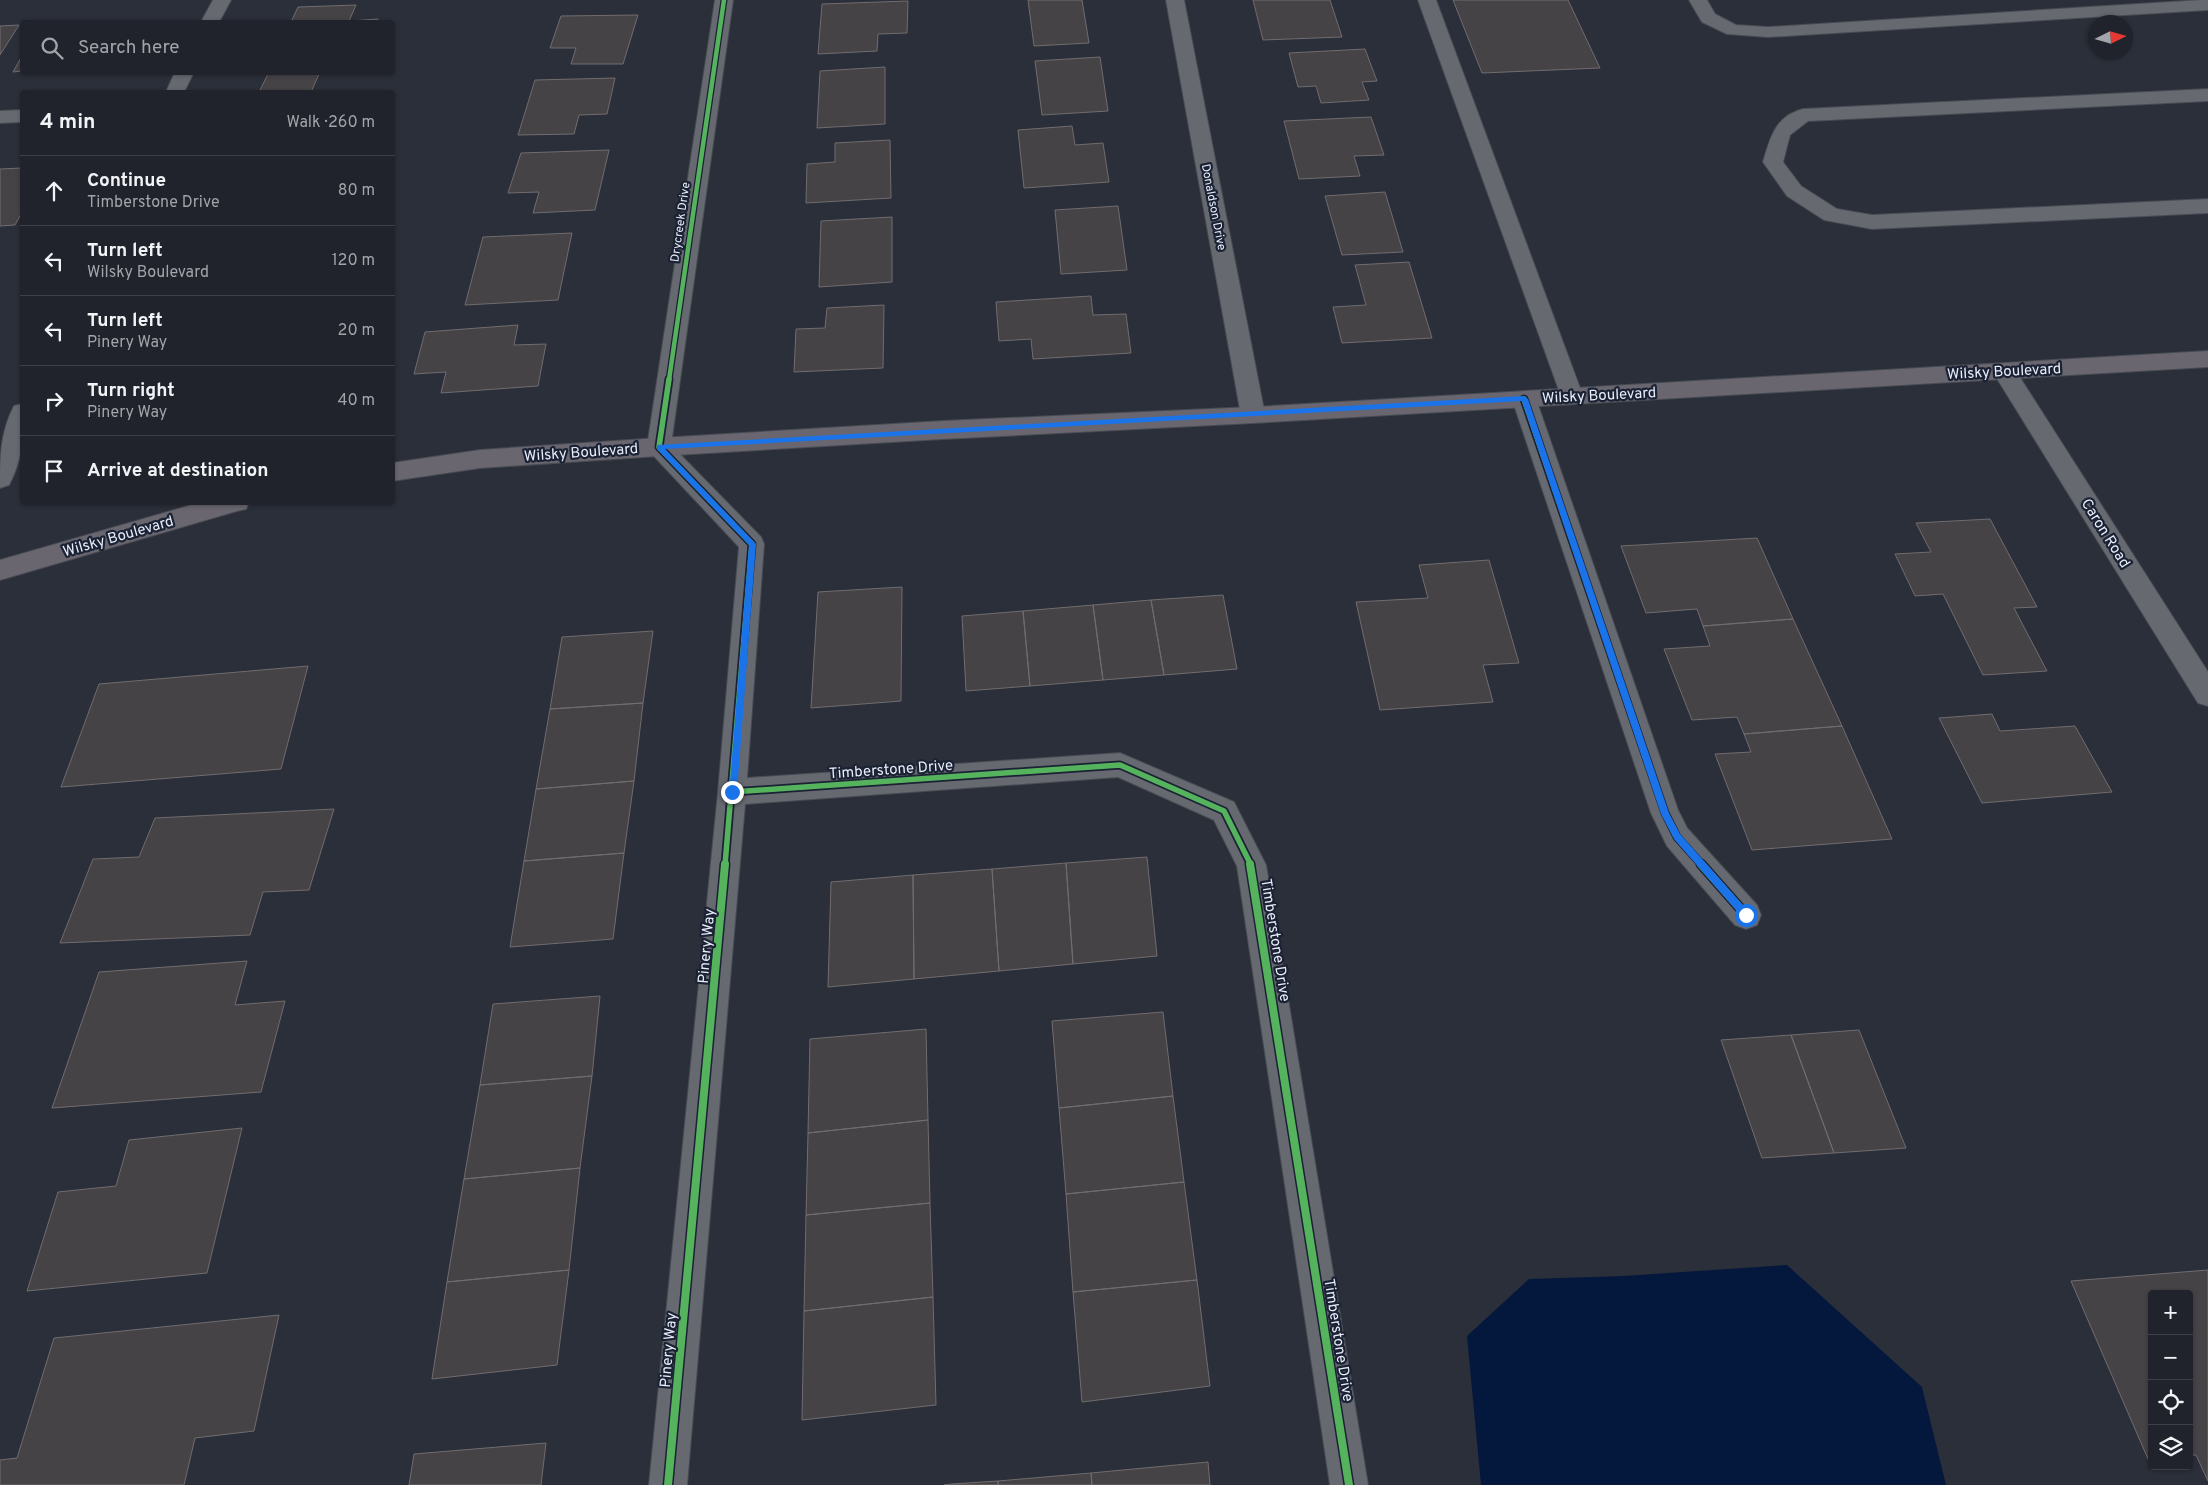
<!DOCTYPE html>
<meta charset="utf-8">
<style>
body{margin:0;font-family:Overpass,sans-serif;background:#2d2f37;color:#f1f3f6}
.controls{position:absolute;right:15px;bottom:15px;display:grid;overflow:hidden;border-radius:5px;box-shadow:0 1px 4px #0004}
.controls button{width:45px;height:45px;display:grid;place-items:center;padding:0;border:0;border-bottom:1px solid #3d4047;background:#20232b;color:#f1f3f6;font:25px sans-serif}
.compass{position:absolute;left:2088px;top:15px;width:45px;height:45px;border-radius:50%;background:#20232b;box-shadow:0 1px 4px #0004;rotate:85deg}
.stop{position:absolute;width:15px;height:15px;margin:-11px;border:4px solid #1a73e8;border-radius:50%;background:#fff}
.stop.end{background:#1a73e8;border-color:#fff;box-shadow:0 1px 5px #0008}
.list{margin:0;padding:0;list-style:none}
h2{display:flex;justify-content:space-between;align-items:center;height:65px;margin:0;padding:0 20px;font-size:21px}
h2 small{font-size:16px;font-weight:400;color:#a2a4a9}
.list li{display:grid;grid-template-columns:32px 1fr auto;gap:15px;align-items:center;box-sizing:border-box;height:70px;padding:0 20px;border-top:1px solid #3d4047}
.list b{display:block;font-size:19px;white-space:nowrap}
.list p{margin:0;font-size:16px;white-space:nowrap;color:#a2a4a9}
.list em{font-size:16px;font-style:normal;color:#a2a4a9}
.icon{flex:none;width:28px;height:28px;fill:none;stroke:currentColor;stroke-width:2;stroke-linecap:round;stroke-linejoin:round}
.map{position:relative;flex:none;width:2208px;height:1485px;overflow:hidden}
.search{position:absolute;background:#20232b;box-shadow:0 1px 4px #0004;left:20px;top:20px;width:375px;height:55px;display:flex;align-items:center;gap:12px;box-sizing:border-box;padding:0 18px;border-radius:5px;color:#a2a4a9;font-size:19px}
.panel{position:absolute;background:#20232b;box-shadow:0 1px 4px #0004;left:20px;top:90px;width:375px;height:415px;border-radius:5px}
.map>svg:first-child{display:block}
.water{fill:#04183d}
.building{fill:#464347;stroke:#706c6f}
.lines{fill:none;stroke-linecap:round;stroke-linejoin:round}
.minor-casing{stroke:#474b53;stroke-width:2}
.major-casing{stroke:#474b53;stroke-width:2}
.minor{fill:#666970;fill-rule:evenodd}
.major{fill:#69666f;fill-rule:evenodd}
.cycleway-far2-casing{stroke:#1b2234;stroke-width:7}
.cycleway-far1-casing{stroke:#1b2234;stroke-width:9}
.cycleway-casing{stroke:#1b2234;stroke-width:11}
.cycleway-far2{stroke:#56b35d;stroke-width:4.5}
.cycleway-far1{stroke:#56b35d;stroke-width:5.5}
.cycleway{stroke:#56b35d;stroke-width:8}
.route{fill:#1a73e8}
.labels{text-anchor:middle;stroke-width:4.5;stroke-linejoin:round;paint-order:stroke}
.far-street-label{font-size:12px;fill:#e8edf9;stroke:#1b2234}
.street-label{font-size:15px;fill:#e8edf9;stroke:#1b2234}
</style>
<div class="map">
<svg width="2208" height="1485" viewBox="0 0 2208 1485">
<rect width="100%" height="100%" fill="#2b2f39"/>
<path class="water" d="M 1787,1265 L 1922,1387 L 1946,1485 L 1481,1485 L 1467,1336 L 1529,1279 L 1623,1276 Z"/>
<path class="building" d="M 1028,0 L 1082,0 L 1089,43 L 1034,46 Z
M 1253,0 L 1330,0 L 1342,37 L 1263,40 Z
M 1453,0 L 1568,0 L 1600,68 L 1482,73 Z
M 908,1 L 907,33 L 878,34 L 877,51 L 818,54 L 822,4 Z
M 356,5 L 349,21 L 378,19 L 377,22 L 291,22 L 298,7 Z
M 638,15 L 623,64 L 571,64 L 576,48 L 550,48 L 561,16 Z
M 19,25 L 0,55 L 0,26 Z
M 1365,49 L 1377,81 L 1362,82 L 1369,100 L 1321,103 L 1316,86 L 1298,87 L 1289,53 Z
M 22,56 L 22,71 L 13,72 Z
M 1100,57 L 1108,111 L 1042,115 L 1035,61 Z
M 885,67 L 885,124 L 817,128 L 820,71 Z
M 269,72 L 320,72 L 311,92 L 259,92 Z
M 615,78 L 607,114 L 579,115 L 574,134 L 518,135 L 535,80 Z
M 1371,117 L 1384,155 L 1354,156 L 1360,176 L 1299,179 L 1284,121 Z
M 1072,126 L 1075,145 L 1103,143 L 1109,182 L 1024,188 L 1018,130 Z
M 890,140 L 891,198 L 806,203 L 807,164 L 835,162 L 835,143 Z
M 609,150 L 595,210 L 533,213 L 539,192 L 508,193 L 521,153 Z
M 22,168 L 22,212 L 15,225 L 0,226 L 0,169 Z
M 1385,192 L 1403,252 L 1342,255 L 1325,196 Z
M 1118,206 L 1127,270 L 1061,274 L 1055,210 Z
M 892,217 L 892,282 L 819,287 L 821,221 Z
M 572,233 L 558,300 L 465,305 L 483,237 Z
M 1409,262 L 1432,338 L 1342,343 L 1333,307 L 1366,305 L 1355,265 Z
M 1091,296 L 1093,315 L 1126,314 L 1131,353 L 1033,359 L 1031,339 L 999,341 L 996,302 Z
M 884,305 L 883,368 L 794,372 L 796,329 L 825,328 L 827,308 Z
M 518,325 L 514,345 L 546,344 L 538,386 L 441,393 L 446,372 L 414,374 L 425,332 Z
M 1990,519 L 2037,607 L 2014,608 L 2047,671 L 1983,675 L 1943,594 L 1915,596 L 1895,554 L 1931,552 L 1916,523 Z
M 1757,538 L 1793,619 L 1703,626 L 1697,609 L 1646,613 L 1621,546 Z
M 1489,560 L 1519,663 L 1483,665 L 1493,702 L 1380,710 L 1356,602 L 1428,598 L 1419,565 Z
M 902,587 L 901,701 L 811,708 L 818,592 Z
M 1223,595 L 1237,669 L 1164,675 L 1151,600 Z
M 1151,600 L 1164,675 L 1103,680 L 1093,605 Z
M 1093,605 L 1103,680 L 1030,686 L 1023,611 Z
M 1023,611 L 1030,686 L 966,691 L 962,616 Z
M 1793,619 L 1842,726 L 1744,734 L 1737,717 L 1692,720 L 1664,649 L 1710,646 L 1703,626 Z
M 653,631 L 643,703 L 550,709 L 562,637 Z
M 308,666 L 281,769 L 61,787 L 99,684 Z
M 643,703 L 634,781 L 536,789 L 550,709 Z
M 1992,714 L 2000,731 L 2075,726 L 2112,792 L 1982,803 L 1939,718 Z
M 1842,726 L 1892,839 L 1752,850 L 1715,754 L 1751,752 L 1744,734 Z
M 634,781 L 624,853 L 524,861 L 536,789 Z
M 334,809 L 309,890 L 263,892 L 250,935 L 60,943 L 93,859 L 139,857 L 155,818 Z
M 624,853 L 613,939 L 510,947 L 524,861 Z
M 1147,857 L 1157,956 L 1073,964 L 1066,863 Z
M 1066,863 L 1073,964 L 999,971 L 992,869 Z
M 992,869 L 999,971 L 914,979 L 913,875 Z
M 913,875 L 914,979 L 828,987 L 831,882 Z
M 247,961 L 235,1005 L 285,1001 L 261,1092 L 52,1108 L 99,972 Z
M 600,996 L 592,1076 L 480,1085 L 493,1004 Z
M 1163,1012 L 1173,1096 L 1059,1108 L 1052,1021 Z
M 926,1029 L 928,1120 L 808,1133 L 810,1039 Z
M 1859,1030 L 1906,1148 L 1834,1153 L 1791,1035 Z
M 1791,1035 L 1834,1153 L 1762,1158 L 1721,1040 Z
M 592,1076 L 580,1168 L 464,1179 L 480,1085 Z
M 1173,1096 L 1184,1182 L 1066,1194 L 1059,1108 Z
M 928,1120 L 930,1203 L 806,1215 L 808,1133 Z
M 242,1128 L 207,1273 L 27,1291 L 58,1192 L 116,1186 L 129,1140 Z
M 580,1168 L 569,1270 L 447,1282 L 464,1179 Z
M 1184,1182 L 1197,1280 L 1073,1292 L 1066,1194 Z
M 930,1203 L 933,1297 L 804,1311 L 806,1215 Z
M 569,1270 L 557,1365 L 432,1379 L 447,1282 Z
M 2208,1270 L 2208,1481 L 2196,1455 L 2189,1455 L 2189,1294 L 2152,1294 L 2152,1458 L 2148,1459 L 2071,1281 Z
M 1197,1280 L 1210,1386 L 1082,1402 L 1073,1292 Z
M 933,1297 L 936,1405 L 802,1420 L 804,1311 Z
M 279,1315 L 254,1431 L 195,1438 L 184,1485 L 0,1485 L 0,1460 L 17,1458 L 54,1338 Z
M 546,1443 L 541,1485 L 409,1485 L 414,1454 Z
M 1208,1462 L 1210,1485 L 1092,1485 L 1091,1473 Z
M 1091,1473 L 1092,1485 L 998,1485 L 998,1481 Z
M 998,1481 L 998,1485 L 944,1485 L 951,1484 Z"/>
<g class="lines">
<g class="minor-casing">
<path id="minor" d="M 213,0 L 231,0 L 219,22 L 201,22 Z
M 715,0 L 733,0 L 671,445 L 761,537 L 764,544 L 747,778 L 1120,753 L 1234,802 L 1266,865 L 1368,1485 L 1330,1485 L 1237,866 L 1214,820 L 1118,777 L 745,804 L 687,1485 L 649,1485 L 718,792 L 739,547 L 651,453 L 647,447 Z
M 1166,0 L 1184,0 L 1265,415 L 1261,421 L 1253,423 L 1245,421 L 1241,415 Z
M 1418,0 L 1436,0 L 1583,396 L 1580,402 L 1572,404 L 1564,402 L 1561,396 Z
M 1689,0 L 1707,0 L 1715,14 L 1736,25 L 1768,27 L 2202,0 L 2208,0 L 2208,10 L 1768,37 L 1727,34 L 1702,22 Z
M 175,72 L 194,72 L 184,92 L 166,92 Z
M 2208,89 L 2208,101 L 1808,121 L 1790,135 L 1783,162 L 1801,186 L 1837,209 L 1872,215 L 2208,199 L 2208,213 L 1872,229 L 1824,220 L 1787,196 L 1763,162 C 1770,138 1775,116 1803,109 Z
M 22,110 L 22,122 L 0,123 L 0,111 Z
M 2004,363 L 2012,365 L 2208,672 L 2208,706 L 2198,703 L 1996,377 L 1993,371 L 1996,365 Z
M 1524,391 L 1532,393 L 1536,399 L 1678,810 L 1687,828 L 1757,905 L 1761,915 L 1757,925 L 1746,929 L 1735,925 L 1667,846 L 1651,813 L 1512,399 L 1516,393 Z
M 22,404 C 26,430 22,461 9,485 L 0,488 C 0,458 0,433 14,406 Z"/>
</g>
<g class="major-casing">
<path id="major" d="M 2208,351 L 2208,367 L 1253,423 L 943,439 L 659,456 L 480,468 L 392,481 L 392,463 L 480,450 L 659,438 L 943,421 L 1253,407 Z
M 202,502 L 249,502 L 246,509 L 237,511 L 0,580 L 0,560 Z"/>
</g>
<use href="#minor" class="minor"/>
<use href="#major" class="major"/>
<g class="cycleway-far2-casing">
<path id="cycleway-far2" d="M 669,380 L 724,0"/>
</g>
<g class="cycleway-far1-casing">
<path id="cycleway-far1" d="M 669,379 L 659,447 L 752,544 L 725,865
M 1524,399 L 1665,813 L 1677,837 L 1702,865
M 732,792 L 1120,765 L 1224,811 L 1251,865"/>
</g>
<g class="cycleway-casing">
<path id="cycleway" d="M 1250,864 L 1349,1485
M 1701,864 L 1746,915
M 668,1485 L 725,864"/>
</g>
<use href="#cycleway-far2" class="cycleway-far2"/>
<use href="#cycleway-far1" class="cycleway-far1"/>
<use href="#cycleway" class="cycleway"/>
</g>
<path class="route" d="M 1524,396 L 1528,399 L 1669,813 L 1680,834 L 1749,912 L 1749,918 L 1743,918 L 1674,839 L 1661,814 L 1522,401 L 665,449 L 756,544 L 737,792 L 732,796 L 729,795 L 749,545 L 657,449 L 657,445 Z"/>
<g class="labels">
<g class="far-street-label">
<text transform="translate(1214 207) rotate(79)" y="4">Donaldson Drive</text>
<text transform="translate(680 222) rotate(-82)" y="4">Drycreek Drive</text>
</g>
<g class="street-label">
<text transform="translate(2004 371) rotate(-3)" y="5">Wilsky Boulevard</text>
<text transform="translate(1599 395) rotate(-3)" y="5">Wilsky Boulevard</text>
<text transform="translate(581 452) rotate(-4)" y="5">Wilsky Boulevard</text>
<text transform="translate(2106 533) rotate(58)" y="5">Caron Road</text>
<text transform="translate(118 536) rotate(-16)" y="5">Wilsky Boulevard</text>
<text transform="translate(891 769) rotate(-4)" y="5">Timberstone Drive</text>
<text transform="translate(1276 940) rotate(81)" y="5">Timberstone Drive</text>
<text transform="translate(706 946) rotate(-85)" y="5">Pinery Way</text>
<text transform="translate(1339 1340) rotate(81)" y="5">Timberstone Drive</text>
<text transform="translate(668 1350) rotate(-85)" y="5">Pinery Way</text>
</g>
</g>
</svg>
<div class="controls">
<button>+</button>
<button>−</button>
<button><svg class="icon" aria-label="locate" viewBox="0 0 24 24"><circle cx="12" cy="12" r="6"/><path d="M12 2v4M12 18v4M2 12h4M18 12h4"/></svg></button>
<button><svg class="icon" aria-label="layers" viewBox="0 0 24 24"><path d="M12 4l9 5-9 5-9-5zM3 14l9 5 9-5"/></svg></button>
</div>
<svg class="compass" viewBox="-18 -18 36 36"><path d="M0-13l5 13h-10z" fill="#e53935"/><path d="M0 13l5-13h-10z" fill="#a2a4a9"/></svg>
<div class="stop" style="left:1746px;top:915px"></div>
<div class="stop end" style="left:732px;top:792px"></div>
<div class="search"><svg class="icon" aria-label="search" viewBox="0 0 24 24"><circle cx="10" cy="10" r="6"/><path d="M15 15l6 6"/></svg>Search here</div>
<section class="panel">
<h2>4 min<small>Walk · 260 m</small></h2>
<ul class="list">
<li><svg class="icon" aria-label="ahead" viewBox="0 0 24 24"><path d="M12 20V5M6 11l6-6 6 6"/></svg><div><b>Continue</b><p>Timberstone Drive</p></div><em>80 m</em></li>
<li><svg class="icon" aria-label="left" viewBox="0 0 24 24"><path d="M17 20v-9H6M10 6l-5 5 5 5"/></svg><div><b>Turn left</b><p>Wilsky Boulevard</p></div><em>120 m</em></li>
<li><svg class="icon" aria-label="left" viewBox="0 0 24 24"><path d="M17 20v-9H6M10 6l-5 5 5 5"/></svg><div><b>Turn left</b><p>Pinery Way</p></div><em>20 m</em></li>
<li><svg class="icon" aria-label="right" viewBox="0 0 24 24"><path d="M7 20v-9h11M14 6l5 5-5 5"/></svg><div><b>Turn right</b><p>Pinery Way</p></div><em>40 m</em></li>
<li><svg class="icon" aria-label="arrive" viewBox="0 0 24 24"><path d="M6 21V4h12l-3 4 3 4H6"/></svg><div><b>Arrive at destination</b></div></li>
</ul>
</section>
</div>
